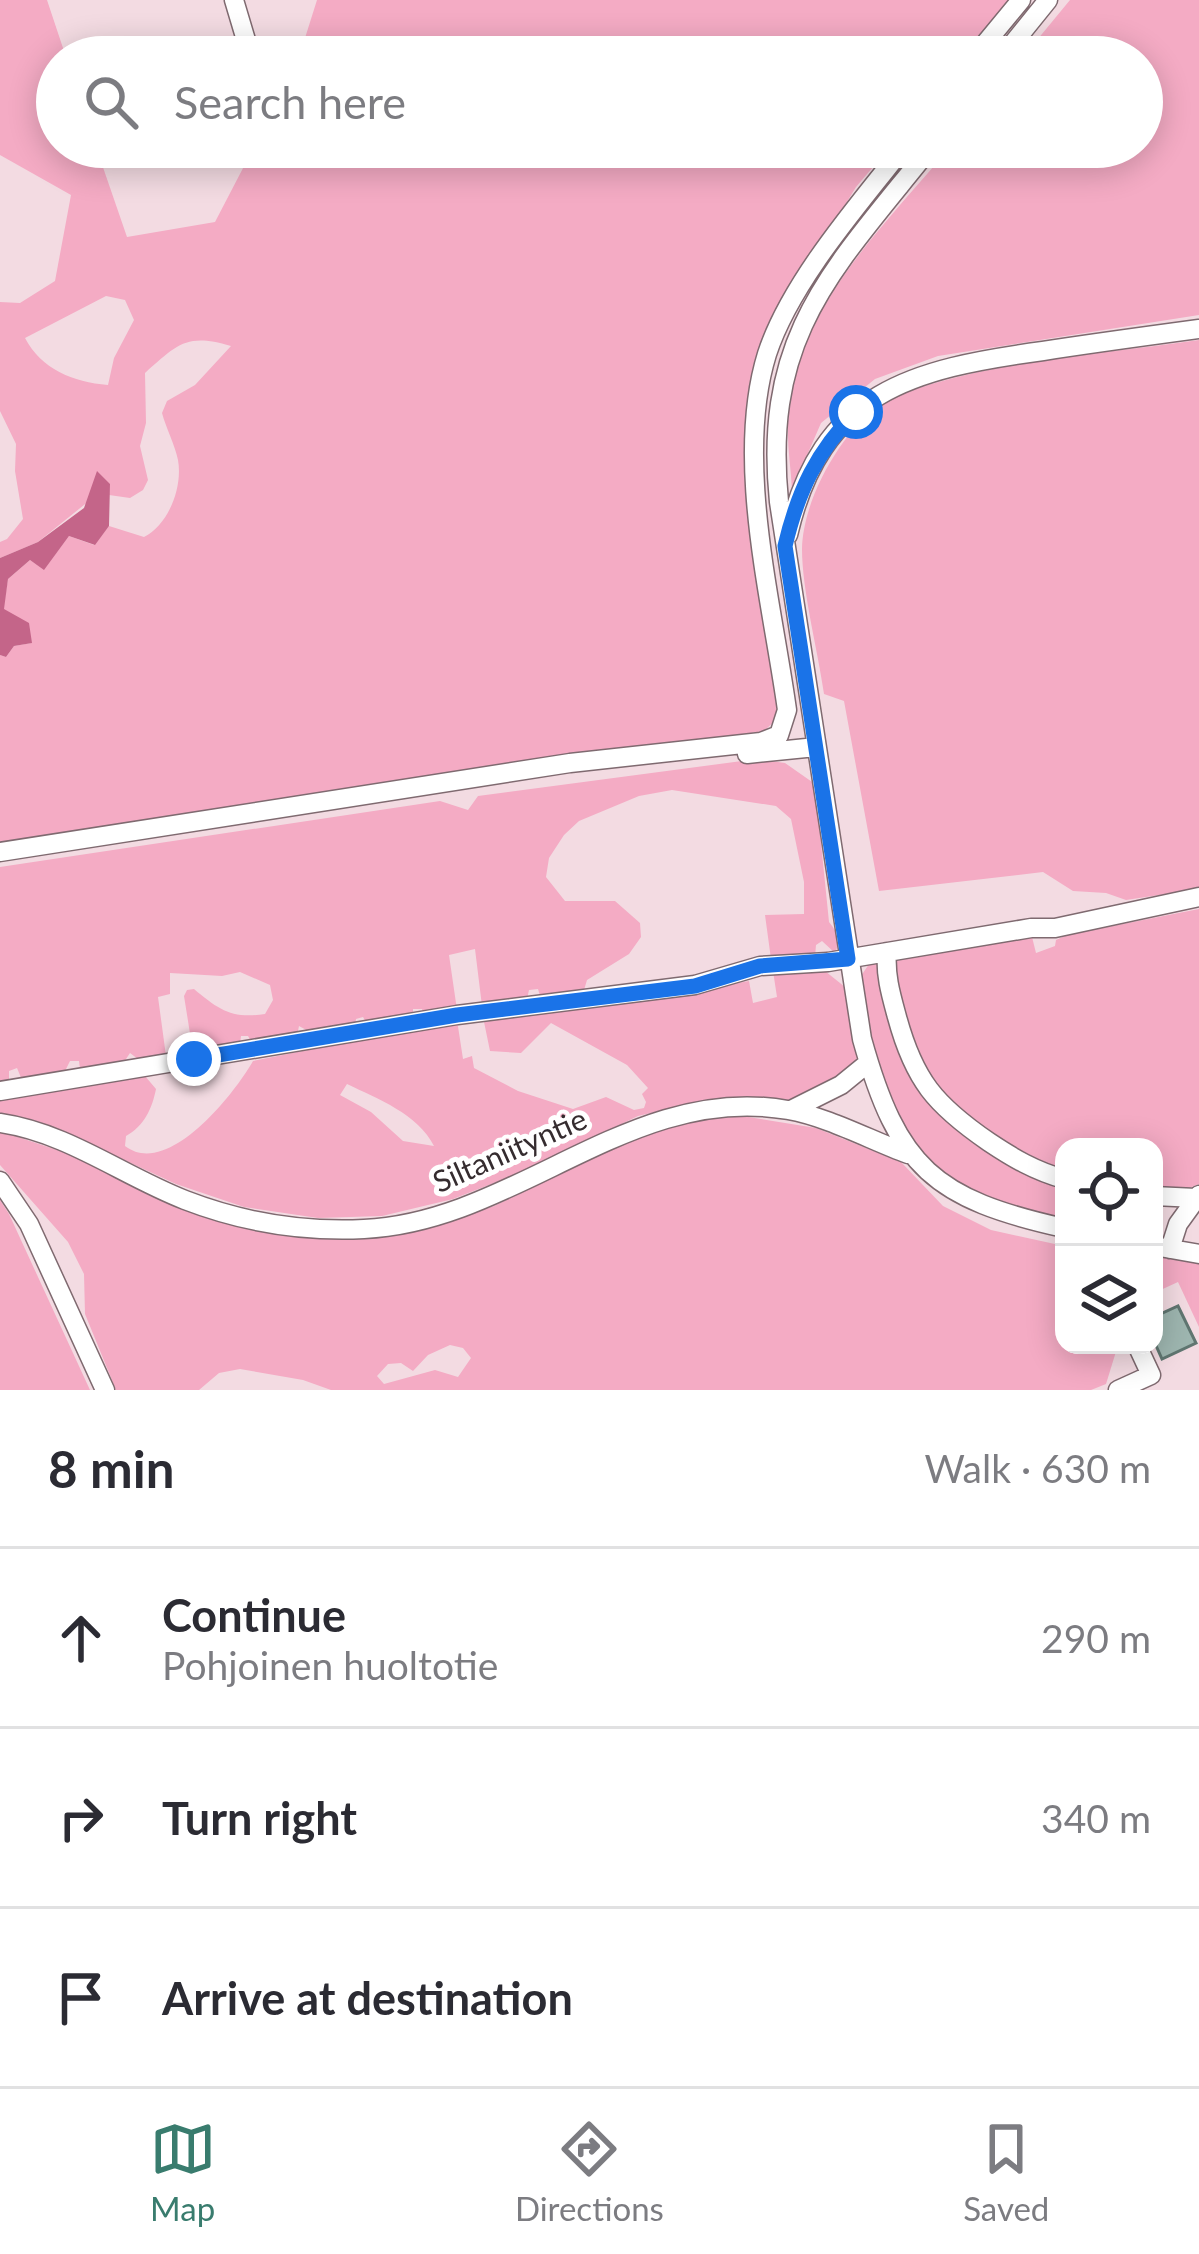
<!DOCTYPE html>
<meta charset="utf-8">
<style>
body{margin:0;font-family:Lato,sans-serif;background:#f7f7f7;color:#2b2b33}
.controls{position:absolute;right:36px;bottom:36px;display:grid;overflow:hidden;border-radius:24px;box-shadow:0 6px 30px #0003}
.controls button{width:108px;height:108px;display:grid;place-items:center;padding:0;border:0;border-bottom:3px solid #e1e1e2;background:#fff;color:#2b2b33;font:60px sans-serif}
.stop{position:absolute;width:36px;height:36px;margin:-27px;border:9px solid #1a73e8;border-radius:50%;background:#fff}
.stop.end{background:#1a73e8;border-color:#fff;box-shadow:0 3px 12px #0008}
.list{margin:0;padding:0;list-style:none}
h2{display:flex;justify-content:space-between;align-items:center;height:156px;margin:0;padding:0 48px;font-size:51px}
h2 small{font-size:39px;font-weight:400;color:#7c7c81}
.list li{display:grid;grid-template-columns:78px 1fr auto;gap:36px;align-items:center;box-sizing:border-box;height:180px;padding:0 48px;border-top:3px solid #e1e1e2}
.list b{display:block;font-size:45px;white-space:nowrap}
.list p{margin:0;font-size:39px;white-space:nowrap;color:#7c7c81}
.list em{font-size:39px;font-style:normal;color:#7c7c81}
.icon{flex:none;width:66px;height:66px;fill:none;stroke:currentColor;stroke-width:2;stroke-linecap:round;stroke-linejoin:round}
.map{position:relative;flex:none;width:1199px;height:1390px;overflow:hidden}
.search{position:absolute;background:#fff;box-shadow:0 6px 30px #0003;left:36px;right:36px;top:36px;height:132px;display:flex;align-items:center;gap:30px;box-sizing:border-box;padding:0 42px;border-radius:66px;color:#7c7c81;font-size:45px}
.sheet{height:696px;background:#fff}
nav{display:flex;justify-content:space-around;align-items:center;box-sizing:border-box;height:168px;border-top:3px solid #e1e1e2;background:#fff;font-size:33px;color:#7c7c81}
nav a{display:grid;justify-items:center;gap:6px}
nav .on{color:#397c6e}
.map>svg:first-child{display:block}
.green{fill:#f4abc4;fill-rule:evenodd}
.water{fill:#c46589}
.building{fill:#9eb6b0;stroke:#607671;stroke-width:3}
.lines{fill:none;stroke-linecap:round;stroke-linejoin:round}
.minor-casing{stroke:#7f6a70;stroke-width:21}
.minor{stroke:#fff;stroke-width:18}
.route{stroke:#1a73e8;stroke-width:15}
.labels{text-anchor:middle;stroke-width:10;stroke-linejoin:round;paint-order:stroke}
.street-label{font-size:30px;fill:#352c2f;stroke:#fff}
</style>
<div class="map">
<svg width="1199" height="1390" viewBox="0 0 1199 1390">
<rect width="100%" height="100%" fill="#f3dbe2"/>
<path class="green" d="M 0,0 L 47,0 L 66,57 L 57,57 L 57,147 L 96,147 L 127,237 L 215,222 L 254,147 L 890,147 L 856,187 L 783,307 L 750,397 L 746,502 L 778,718 L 764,731 L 0,846 L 0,655 L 6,657 L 14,646 L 31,643 L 3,609 L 8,579 L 30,560 L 44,569 L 69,536 L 94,545 L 109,526 L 144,537 C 168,525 183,488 178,460 C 175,445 166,428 162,413 L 167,401 L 195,385 L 231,346 C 186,333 178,344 145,373 L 146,423 L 140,446 L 148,480 L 143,490 L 130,498 L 109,495 L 110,484 L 38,542 L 0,558 L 0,542 L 7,539 L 23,519 L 15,471 L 16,444 L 0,411 L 0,302 L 20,303 L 55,281 L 71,195 L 0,155 ZM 106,296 L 125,300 L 134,320 L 114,358 L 108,385 C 73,382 41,369 25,338 Z
M 317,0 L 1012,0 L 965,57 L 299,57 Z
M 1070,0 L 1199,0 L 1199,315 L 938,356 L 875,379 L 821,423 L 792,490 C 791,468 787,446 788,424 C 792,311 882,229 950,147 L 1142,147 L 1142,57 L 1023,57 Z
M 1199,340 L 1199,889 L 1126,900 L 1106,893 L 1073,891 L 1043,872 L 879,891 L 844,701 L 824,694 C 818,651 802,591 802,549 C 803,498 842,430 884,401 C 894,395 908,392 919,388 C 1003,360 1110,353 1199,340 Z
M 757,759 L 785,763 L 815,784 L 829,922 C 837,932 841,940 835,953 L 822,941 L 816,945 L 815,957 L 771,959 L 765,915 L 804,914 L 804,882 L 791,819 L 776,806 L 672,790 L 639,796 L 579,821 L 564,835 L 549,858 L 546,877 L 565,901 L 615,901 L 640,923 L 641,937 L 629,954 L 587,980 L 584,990 L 541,999 L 538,989 L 529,990 L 527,999 L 482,1006 L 475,949 L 449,955 L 457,1010 L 424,1016 L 422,1009 L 413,1009 L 413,1017 L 367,1024 L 363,1017 L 356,1019 L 355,1027 L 310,1032 L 299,1026 L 297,1036 L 252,1043 L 248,1036 L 241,1036 L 240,1044 L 193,1052 L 184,996 L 187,990 L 194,989 C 219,1010 232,1019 265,1014 L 273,1000 L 270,985 L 240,972 L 222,976 L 170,973 L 170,994 L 158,997 L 166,1056 L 142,1062 L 130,1053 L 122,1065 L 80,1069 L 79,1061 L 70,1061 L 63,1075 L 22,1080 L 17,1068 L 9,1071 L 9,1081 L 0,1082 L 0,867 L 440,801 L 468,810 L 478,796 Z
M 1199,909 L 1199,1184 L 1187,1189 L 1154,1187 L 1154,1147 L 1064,1147 L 1064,1173 C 1026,1162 952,1120 932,1085 C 923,1069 917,1050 910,1033 C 900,1010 892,985 895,960 L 903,955 L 1017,938 L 1032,937 L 1036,953 L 1055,946 L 1056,940 L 1067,935 Z
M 882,959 L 914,1080 L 1064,1185 L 1064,1220 C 1043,1215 1020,1213 1000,1205 C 968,1193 927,1171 909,1141 C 880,1093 869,1033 859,979 L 871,961 Z
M 773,971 L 825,971 L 845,987 L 858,1056 L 849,1071 L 791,1102 L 745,1099 L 685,1105 L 638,1116 L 522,1172 L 453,1199 L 382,1216 L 318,1218 L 244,1207 L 176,1184 L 66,1133 L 0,1117 L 0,1097 L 145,1076 L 156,1089 C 152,1109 144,1126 126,1136 L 125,1146 C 168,1179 235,1093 253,1061 L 457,1020 L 463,1059 L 472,1056 L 474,1068 L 518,1091 L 573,1109 L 606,1097 L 634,1110 L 644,1108 L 646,1102 L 642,1094 L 648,1088 L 627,1065 L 551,1023 L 521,1053 L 490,1051 L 483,1017 L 682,993 L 749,981 L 753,1003 L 777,997 ZM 347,1084 C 378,1099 418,1114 434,1146 L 403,1141 L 371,1112 L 340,1095 Z
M 742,1116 L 816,1128 L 901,1162 L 943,1206 L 991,1230 L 1064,1246 L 1064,1345 L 1118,1345 L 1106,1384 L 1091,1390 L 331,1390 L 303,1380 L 240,1369 L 219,1373 L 199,1390 L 116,1390 L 85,1314 L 84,1274 L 68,1242 L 0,1165 L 0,1131 L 87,1160 L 193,1212 L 249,1229 L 369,1239 L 426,1229 L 494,1206 L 628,1141 L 690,1121 ZM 450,1345 L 463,1348 L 471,1358 L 458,1377 L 435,1370 L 384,1384 L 377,1376 L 388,1364 L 401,1363 L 413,1371 L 428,1355 Z
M 0,1200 L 9,1214 L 90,1390 L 0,1390 Z
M 1154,1255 L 1199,1262 L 1199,1327 L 1178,1282 L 1154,1293 Z"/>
<path class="water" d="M 97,471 L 110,484 L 109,526 L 95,545 L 69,536 L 44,570 L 30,560 L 8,579 L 4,609 L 29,623 L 32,643 L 14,646 L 6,657 L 0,655 L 0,558 L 38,542 L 84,508 Z"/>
<path class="building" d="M 1178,1306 L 1196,1343 L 1162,1359 L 1154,1341 L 1154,1317 Z"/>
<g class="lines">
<g class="minor-casing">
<path id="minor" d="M 234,0 L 251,57
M 974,57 L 1021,0
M 1002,57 L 1048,0
M 931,147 C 833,270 762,334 779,502 L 862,1039 C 898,1168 934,1199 1064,1228
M 788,535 C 821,391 912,369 1043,351 C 1095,343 1147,336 1199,329
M 747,754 L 816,747
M 0,852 L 570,763 L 761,742 L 779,735 L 787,710 C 772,601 734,460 767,354 C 790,283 858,205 904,147
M 887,952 C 885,975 891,995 897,1017 C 914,1080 935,1105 989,1142 C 1013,1158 1035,1171 1064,1179
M 0,1091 L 457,1015 L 695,985 L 760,966 L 828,962 L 1031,928 L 1055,928 L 1199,897
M 791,1110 L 841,1085 L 868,1063
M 0,1123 C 68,1133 123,1176 185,1200 C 242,1222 303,1232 364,1229 C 516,1222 632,1082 788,1110 C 828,1117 870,1140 908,1154
M 0,1181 L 29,1224 L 105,1390
M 1154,1196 L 1196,1198
M 1154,1246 L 1199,1254
M 1170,1249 L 1178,1224 L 1199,1195
M 1118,1390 L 1151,1375 L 1137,1345"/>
</g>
<use href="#minor" class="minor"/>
</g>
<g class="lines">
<path class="route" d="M 194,1059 L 457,1015 L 695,986 L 760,966 L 848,959 L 785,546 C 798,491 817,451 856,412"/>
</g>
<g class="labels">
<g class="street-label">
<text transform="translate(510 1151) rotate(-24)" y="10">Siltaniityntie</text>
</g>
</g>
</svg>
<div class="controls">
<button><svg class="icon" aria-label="locate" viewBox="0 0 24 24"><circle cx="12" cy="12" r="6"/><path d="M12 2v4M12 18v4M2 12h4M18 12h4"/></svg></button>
<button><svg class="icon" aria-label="layers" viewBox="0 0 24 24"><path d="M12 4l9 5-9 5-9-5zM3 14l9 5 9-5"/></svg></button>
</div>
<div class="stop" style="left:856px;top:412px"></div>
<div class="stop end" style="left:194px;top:1059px"></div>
<div class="search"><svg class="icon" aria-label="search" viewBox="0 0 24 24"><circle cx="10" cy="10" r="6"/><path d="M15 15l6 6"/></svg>Search here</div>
</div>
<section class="sheet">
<h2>8 min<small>Walk · 630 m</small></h2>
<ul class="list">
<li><svg class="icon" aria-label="ahead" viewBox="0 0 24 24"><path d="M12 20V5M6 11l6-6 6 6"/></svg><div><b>Continue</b><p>Pohjoinen huoltotie</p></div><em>290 m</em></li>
<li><svg class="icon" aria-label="right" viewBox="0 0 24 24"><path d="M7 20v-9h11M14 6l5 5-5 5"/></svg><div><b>Turn right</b></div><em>340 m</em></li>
<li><svg class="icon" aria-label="arrive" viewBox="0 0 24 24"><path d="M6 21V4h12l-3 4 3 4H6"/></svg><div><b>Arrive at destination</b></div></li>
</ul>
</section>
<nav>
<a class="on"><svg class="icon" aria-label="map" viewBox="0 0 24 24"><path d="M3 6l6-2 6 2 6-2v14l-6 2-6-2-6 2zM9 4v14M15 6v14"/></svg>Map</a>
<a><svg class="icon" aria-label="directions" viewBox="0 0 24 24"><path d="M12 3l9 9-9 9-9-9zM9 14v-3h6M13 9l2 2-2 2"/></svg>Directions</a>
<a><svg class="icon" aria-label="saved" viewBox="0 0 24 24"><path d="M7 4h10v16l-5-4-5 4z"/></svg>Saved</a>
</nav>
